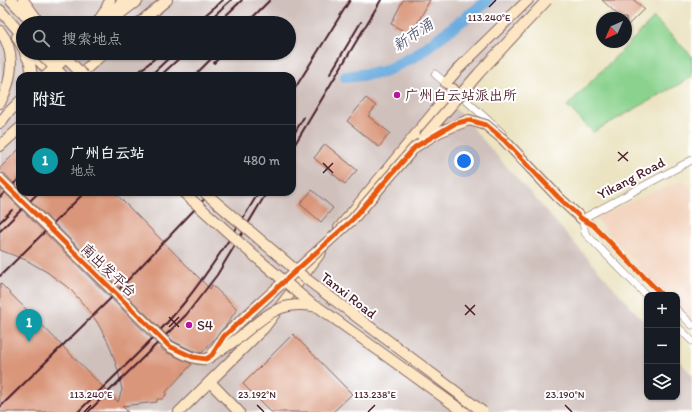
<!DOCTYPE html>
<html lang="zh">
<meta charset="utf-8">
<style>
body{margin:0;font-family:Itim,"LXGW WenKai TC",sans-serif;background:#242831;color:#f1f3f6}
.controls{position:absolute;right:12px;bottom:12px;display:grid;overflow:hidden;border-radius:8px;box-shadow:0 1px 3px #0004}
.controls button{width:36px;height:36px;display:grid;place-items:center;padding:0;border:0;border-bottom:1px solid #363941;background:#171b24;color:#f1f3f6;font:20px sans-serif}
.compass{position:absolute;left:596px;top:12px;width:36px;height:36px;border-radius:50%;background:#171b24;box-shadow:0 1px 3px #0004;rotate:225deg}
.you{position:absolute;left:464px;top:161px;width:14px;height:14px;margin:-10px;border:3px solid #fff;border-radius:50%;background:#1a73e8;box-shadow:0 0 0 6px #1a73e833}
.badge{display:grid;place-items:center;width:26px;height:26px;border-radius:50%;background:#d690ce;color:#fff;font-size:13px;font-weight:700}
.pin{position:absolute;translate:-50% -33px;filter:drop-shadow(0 1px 2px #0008)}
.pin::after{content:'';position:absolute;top:21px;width:14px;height:12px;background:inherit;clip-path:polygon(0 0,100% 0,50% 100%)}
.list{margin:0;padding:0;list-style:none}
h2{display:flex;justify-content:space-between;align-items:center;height:52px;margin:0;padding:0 16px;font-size:17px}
h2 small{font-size:13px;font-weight:400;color:#9ea1a6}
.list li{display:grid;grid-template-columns:26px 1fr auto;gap:12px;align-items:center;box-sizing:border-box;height:72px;padding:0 16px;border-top:1px solid #363941}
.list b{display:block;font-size:15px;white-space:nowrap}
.list p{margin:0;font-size:13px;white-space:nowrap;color:#9ea1a6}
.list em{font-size:13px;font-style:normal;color:#9ea1a6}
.icon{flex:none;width:22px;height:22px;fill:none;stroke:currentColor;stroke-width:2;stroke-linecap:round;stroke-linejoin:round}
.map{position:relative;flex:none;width:692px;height:412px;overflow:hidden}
.search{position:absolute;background:#171b24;box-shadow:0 1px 3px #0004;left:16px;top:16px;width:280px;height:44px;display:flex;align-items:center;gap:10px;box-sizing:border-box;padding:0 14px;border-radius:22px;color:#9ea1a6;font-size:15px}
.panel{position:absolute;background:#171b24;box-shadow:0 1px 3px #0004;left:16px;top:72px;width:280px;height:124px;border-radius:12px}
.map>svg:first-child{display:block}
.built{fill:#f3d4bf}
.industrial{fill:#cfc0bb;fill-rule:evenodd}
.green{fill:#8ad28d;stroke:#6a785c}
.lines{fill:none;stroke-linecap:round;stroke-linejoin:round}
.river{stroke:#6babde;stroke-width:12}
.building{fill:#d9967a}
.street-casing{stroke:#826460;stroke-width:8}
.secondary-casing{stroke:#826460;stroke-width:12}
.street{stroke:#fff;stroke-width:7}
.secondary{stroke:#fce6c4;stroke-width:10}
.rail{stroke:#4a1f2b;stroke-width:2}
.secondary-bridge-casing{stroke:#826460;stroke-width:12;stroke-linecap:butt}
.secondary-bridge{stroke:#fce6c4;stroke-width:10}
.cycleway-casing{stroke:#fff;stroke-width:8}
.cycleway{stroke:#e8590c;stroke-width:5}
.ticks{fill:none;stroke:#4a1f2b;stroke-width:1.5}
.poi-dot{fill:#b5179e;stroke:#fff;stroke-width:1.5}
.labels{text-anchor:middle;stroke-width:4;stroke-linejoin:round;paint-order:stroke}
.poi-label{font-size:14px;fill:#4a1f2b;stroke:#fff;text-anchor:start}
.street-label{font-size:14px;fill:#4a1f2b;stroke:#fff}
.water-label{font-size:15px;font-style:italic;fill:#575773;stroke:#fff}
.ticks-label{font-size:10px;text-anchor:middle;fill:#4a1f2b;stroke:#fff;stroke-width:4;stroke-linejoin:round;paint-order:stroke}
</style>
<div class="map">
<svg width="692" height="412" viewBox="0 0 692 412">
<rect width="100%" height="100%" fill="#fff"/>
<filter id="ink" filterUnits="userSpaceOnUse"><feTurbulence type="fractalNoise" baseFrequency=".025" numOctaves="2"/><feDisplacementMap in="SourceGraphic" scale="8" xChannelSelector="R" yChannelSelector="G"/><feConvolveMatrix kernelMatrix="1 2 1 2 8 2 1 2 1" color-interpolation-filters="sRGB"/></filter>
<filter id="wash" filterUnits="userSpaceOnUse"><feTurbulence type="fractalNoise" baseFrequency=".012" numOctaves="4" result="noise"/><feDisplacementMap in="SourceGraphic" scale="16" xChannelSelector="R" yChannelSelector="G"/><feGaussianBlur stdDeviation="0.9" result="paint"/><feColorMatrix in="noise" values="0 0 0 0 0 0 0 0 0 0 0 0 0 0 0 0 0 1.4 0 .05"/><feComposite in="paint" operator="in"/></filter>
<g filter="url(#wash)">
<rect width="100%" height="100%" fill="#ebe3c1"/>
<path class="built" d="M 683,180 L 692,190 L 692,324 L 677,308 L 677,295 L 665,295 L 594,217 Z"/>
<path class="industrial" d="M 0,0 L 548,0 L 454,107 L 647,325 L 647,397 L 677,397 L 677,358 L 692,375 L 692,412 L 0,412 ZM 23,23 L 289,23 L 289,53 L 23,53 ZM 20,76 L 292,76 L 292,192 L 20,192 Z"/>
<path class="green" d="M 654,18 L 692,56 L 692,77 L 593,132 L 567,106 Z"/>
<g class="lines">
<path class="river" d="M 346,77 L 383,72 L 415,56 L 489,0"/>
</g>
<g id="blocks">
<path class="building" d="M 403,0 L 430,0 L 411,35 L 391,24 Z
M 602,0 L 634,0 L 644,9 L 626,27 L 626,18 L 621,18 Z
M 366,98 L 376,106 L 368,116 L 390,133 L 379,147 L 347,121 Z
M 325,144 L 357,170 L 345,184 L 314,158 Z
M 20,148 L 20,190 L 5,174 L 0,173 L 0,168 Z
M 0,188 L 164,351 L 192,364 L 166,392 L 166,395 L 162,399 L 157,399 L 157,402 L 122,406 L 128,412 L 0,412 L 0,283 L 118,402 L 122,390 L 118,370 L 109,344 L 97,322 L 84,305 L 70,289 L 47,272 L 26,260 L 0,250 Z
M 312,190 L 333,208 L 321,222 L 300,204 Z
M 22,192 L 114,192 L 210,289 L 212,285 L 237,309 L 227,324 L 202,353 L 189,349 L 173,341 Z
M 293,334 L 352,394 L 333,412 L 271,412 L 243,384 Z"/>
</g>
</g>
<g filter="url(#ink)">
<use href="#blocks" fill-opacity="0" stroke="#826460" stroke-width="1"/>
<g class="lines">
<g class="street-casing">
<path id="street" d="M 435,74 L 448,85
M 458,93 L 502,133
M 580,217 L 593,225 L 662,295
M 582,219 L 692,160
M 582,219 L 585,233 L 647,296
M 677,310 L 692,325
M 677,326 L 692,341"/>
</g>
<g class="secondary-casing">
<path id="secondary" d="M 11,0 L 33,23
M 23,0 L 36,18
M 0,10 L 23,36
M 105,20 L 124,0
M 97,23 L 105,11 L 110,0
M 108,23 L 138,0
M 139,23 L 167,0
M 0,31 C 17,52 12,81 0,103
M 17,37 L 23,48
M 25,53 L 30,63 L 32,76
M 32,53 L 53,76
M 78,76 L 104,53
M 446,83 L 458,69 L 528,0
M 0,123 L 7,114 L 20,101
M 504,140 L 558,197 L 582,219
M 0,146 L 20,128
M 339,228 L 453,89
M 210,382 L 239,412
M 179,412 L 264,328 L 321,252"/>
</g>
<use href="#street" class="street"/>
<use href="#secondary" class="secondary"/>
<path class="rail" d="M 196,23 L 223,0
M 206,23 L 231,0
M 218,23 L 242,0
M 247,23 L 270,0
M 214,63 L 224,53
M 330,74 L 361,22
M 134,76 L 161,53
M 150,76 L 174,53
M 160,76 L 185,53
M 194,76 L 217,53
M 292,93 L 350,0
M 292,137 L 304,117
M 292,149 L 381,0
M 0,197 L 20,178
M 0,222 L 12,210
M 0,231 L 39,192
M 0,276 L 85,192
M 0,407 L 109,300 L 211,192
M 78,412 C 114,376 152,342 184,303 C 212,268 236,230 259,192
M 88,412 L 186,315 L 217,275 L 267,192"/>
<g class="secondary-bridge-casing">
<path id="secondary-bridge" d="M 40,53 L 63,76
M 61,53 L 84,76
M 46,76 L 71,53
M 423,138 L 479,73 L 547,0
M 0,179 L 169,346 C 179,351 194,361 206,359 C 210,358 215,353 219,351 C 255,332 268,296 318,307 L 464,412
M 183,192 L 251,253 L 314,306
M 204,192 L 305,278 L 483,412
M 213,353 L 224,336 L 353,219 L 415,147 L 439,132 L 469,120 L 486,125 L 504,140"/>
</g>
<use href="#secondary-bridge" class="secondary-bridge"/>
<g class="cycleway-casing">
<path id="cycleway" d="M 0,179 L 169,346 L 193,357 L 206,359 L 212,355 L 224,336 L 353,219 L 415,147 L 454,124 L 469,120 L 486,125 L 504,140 L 558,197 L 582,219 L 593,225 L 662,295"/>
</g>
<use href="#cycleway" class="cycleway"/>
</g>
</g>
<path class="ticks" d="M 489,7 L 496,0M 618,152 L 628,161M 618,161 L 628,152M 323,163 L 333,173M 323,173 L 333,163M 465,305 L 475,315M 465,315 L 475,305M 169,317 L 179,327M 169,327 L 179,317M 257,405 L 264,412M 565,405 L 572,412M 84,412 L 91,405M 368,412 L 375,405"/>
<g class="poi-dot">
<circle cx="397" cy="95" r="4"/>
<circle cx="189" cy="325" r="4"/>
</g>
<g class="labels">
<g class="poi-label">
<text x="405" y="100">广州白云站派出所</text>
<text x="197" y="330">S4</text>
</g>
<g class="street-label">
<text transform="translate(631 178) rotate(-28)" y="5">Yikang Road</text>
<text transform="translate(109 270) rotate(44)" y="5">南出发平台</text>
<text transform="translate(349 295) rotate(38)" y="5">Tanxi Road</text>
</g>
<g class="water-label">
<text transform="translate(413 35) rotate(-34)" y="5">新市涌</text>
</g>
</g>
<g class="ticks-label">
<text x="489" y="21">113.240°E</text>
<text x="91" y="398">113.240°E</text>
<text x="257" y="398">23.192°N</text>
<text x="375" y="398">113.238°E</text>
<text x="565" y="398">23.190°N</text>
</g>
</svg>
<div class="controls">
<button>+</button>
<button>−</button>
<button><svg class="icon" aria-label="layers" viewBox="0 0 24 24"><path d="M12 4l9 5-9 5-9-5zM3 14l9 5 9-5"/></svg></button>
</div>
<svg class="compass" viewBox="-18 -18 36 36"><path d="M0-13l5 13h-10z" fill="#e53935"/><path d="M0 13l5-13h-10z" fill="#9ea1a6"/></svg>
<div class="you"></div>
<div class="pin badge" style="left:29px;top:342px;background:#0f9aa8">1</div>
<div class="search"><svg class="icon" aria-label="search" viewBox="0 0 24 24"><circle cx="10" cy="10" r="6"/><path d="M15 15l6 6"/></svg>搜索地点</div>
<section class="panel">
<h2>附近<small></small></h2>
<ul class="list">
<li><span class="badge" style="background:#0f9aa8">1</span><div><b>广州白云站</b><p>地点</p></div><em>480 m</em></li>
</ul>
</section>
</div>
